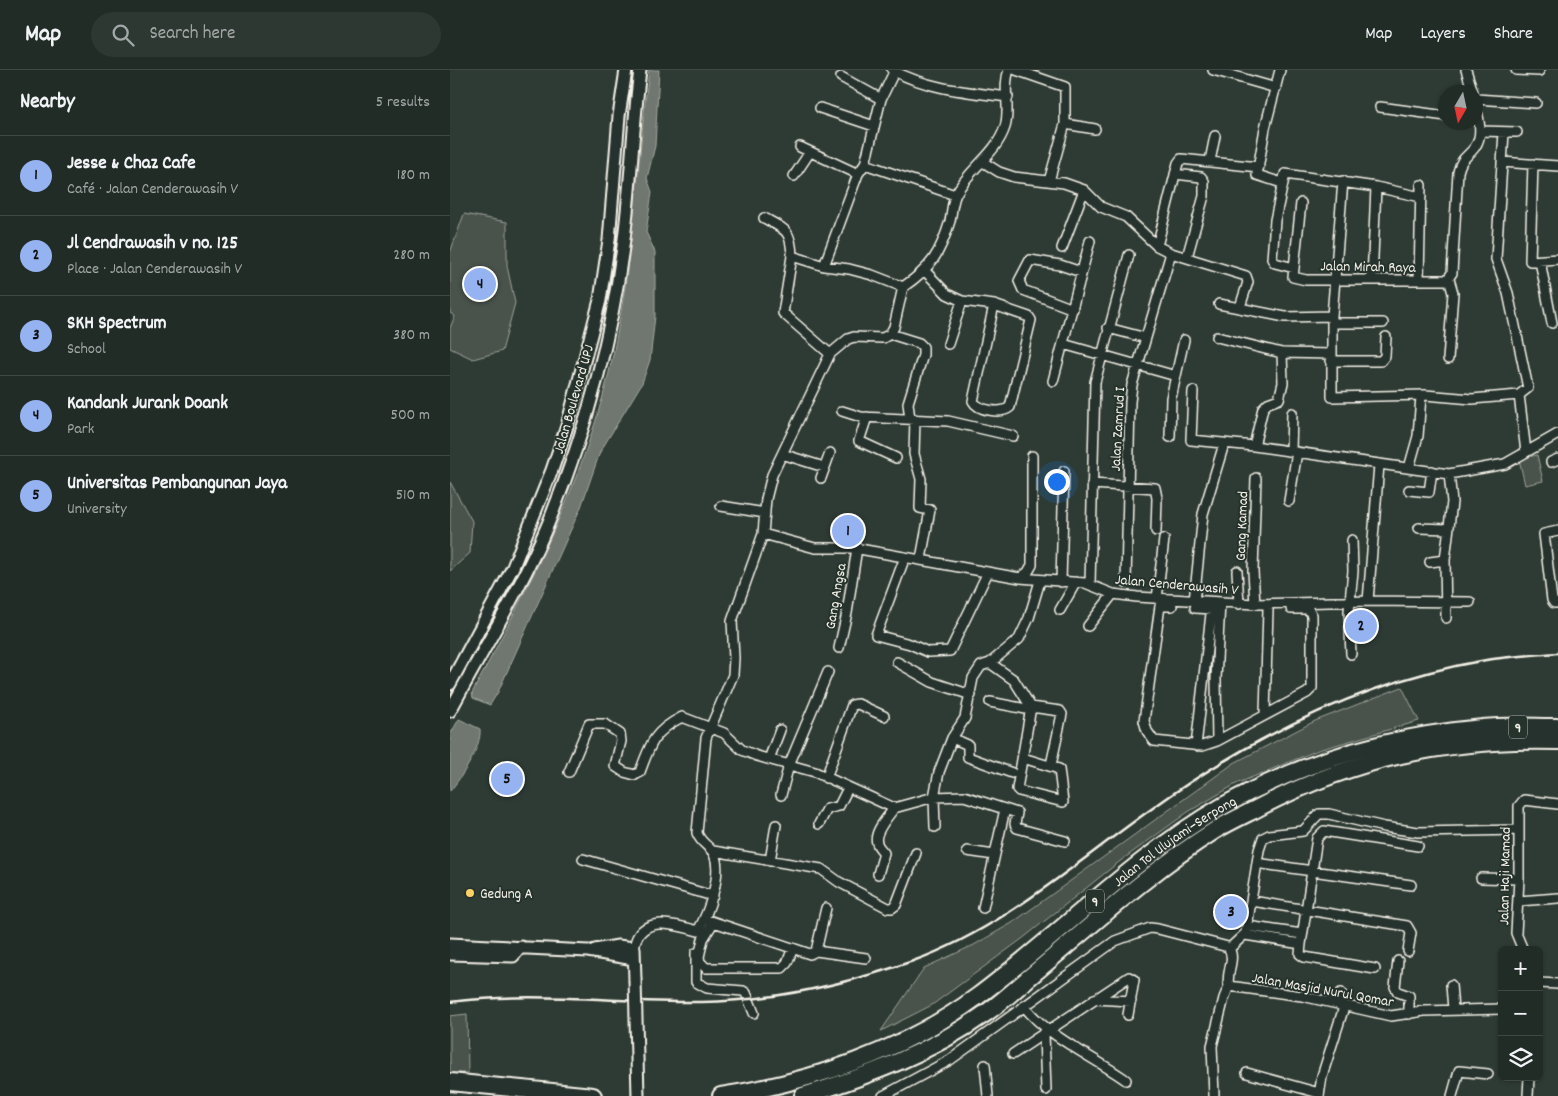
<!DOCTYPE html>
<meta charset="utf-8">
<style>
body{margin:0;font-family:Dekko,sans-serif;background:#2e3833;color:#f1f3f6}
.controls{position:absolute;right:15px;bottom:15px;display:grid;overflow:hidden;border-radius:8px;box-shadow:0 1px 4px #0004}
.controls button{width:45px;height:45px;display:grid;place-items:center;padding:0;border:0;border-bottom:1px solid #3f4844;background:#222c27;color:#f1f3f6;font:25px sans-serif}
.compass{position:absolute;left:988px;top:15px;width:45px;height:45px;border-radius:50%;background:#222c27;box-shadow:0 1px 4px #0004;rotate:189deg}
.you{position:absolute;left:606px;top:411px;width:18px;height:18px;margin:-12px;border:4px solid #fff;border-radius:50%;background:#1a73e8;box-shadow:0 0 0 8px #1a73e833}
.badge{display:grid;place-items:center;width:32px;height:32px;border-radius:50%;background:#95b2f1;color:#111;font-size:16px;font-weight:700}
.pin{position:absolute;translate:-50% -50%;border:2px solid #fff;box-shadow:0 1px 5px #0006}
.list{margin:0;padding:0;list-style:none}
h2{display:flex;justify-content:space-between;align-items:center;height:65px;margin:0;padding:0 20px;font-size:21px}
h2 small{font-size:16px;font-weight:400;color:#a2a7a7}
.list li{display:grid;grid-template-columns:32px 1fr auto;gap:15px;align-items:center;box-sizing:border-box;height:80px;padding:0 20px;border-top:1px solid #3f4844}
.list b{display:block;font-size:19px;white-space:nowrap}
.list p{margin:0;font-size:16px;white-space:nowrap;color:#a2a7a7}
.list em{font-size:16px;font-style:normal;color:#a2a7a7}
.icon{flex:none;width:28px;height:28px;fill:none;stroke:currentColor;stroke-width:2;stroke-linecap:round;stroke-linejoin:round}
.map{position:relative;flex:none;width:1108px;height:1026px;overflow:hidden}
header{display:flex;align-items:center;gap:30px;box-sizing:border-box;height:70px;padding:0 25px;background:#222c27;border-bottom:1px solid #3f4844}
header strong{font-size:24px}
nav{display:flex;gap:28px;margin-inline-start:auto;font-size:18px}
.search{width:350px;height:45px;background:#2e3833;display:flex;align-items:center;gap:12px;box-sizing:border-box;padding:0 18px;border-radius:28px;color:#a2a7a7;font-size:19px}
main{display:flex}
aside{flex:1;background:#222c27}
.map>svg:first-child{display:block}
.green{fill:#48524c;stroke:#9ea29a}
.water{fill:#6f7770;stroke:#a4a8a0}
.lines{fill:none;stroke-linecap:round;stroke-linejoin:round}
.minor-casing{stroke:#f4f1e8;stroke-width:12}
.tertiary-casing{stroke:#f4f1e8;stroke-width:15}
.motorway-casing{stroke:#f4f1e8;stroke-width:20}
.minor{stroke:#26332d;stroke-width:9}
.tertiary{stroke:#26332d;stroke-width:11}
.motorway{stroke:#26332d;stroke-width:16}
.rail{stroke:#f4f1e8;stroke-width:2.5}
.tertiary-bridge-casing{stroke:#f4f1e8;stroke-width:15;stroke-linecap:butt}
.tertiary-bridge{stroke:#26332d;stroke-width:11}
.poi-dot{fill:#ffd166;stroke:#26332d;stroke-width:2}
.labels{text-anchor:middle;stroke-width:4;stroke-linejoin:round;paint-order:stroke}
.shield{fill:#26332d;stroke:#b6b8b0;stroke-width:1}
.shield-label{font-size:14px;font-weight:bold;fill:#f4f1e8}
.street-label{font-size:15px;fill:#f4f1e8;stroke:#26332d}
.poi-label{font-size:15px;fill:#f4f1e8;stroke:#26332d;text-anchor:start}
</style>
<header>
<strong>Map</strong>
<div class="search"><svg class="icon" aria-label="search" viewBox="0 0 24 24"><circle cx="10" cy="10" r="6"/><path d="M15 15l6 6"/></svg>Search here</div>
<nav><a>Map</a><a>Layers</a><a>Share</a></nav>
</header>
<main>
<aside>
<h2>Nearby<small>5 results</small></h2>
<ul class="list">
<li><span class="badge">1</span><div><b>Jesse &amp; Chaz Cafe</b><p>Café · Jalan Cenderawasih V</p></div><em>180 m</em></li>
<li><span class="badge">2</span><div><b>Jl Cendrawasih v no. 125</b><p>Place · Jalan Cenderawasih V</p></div><em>280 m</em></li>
<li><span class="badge">3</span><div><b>SKH Spectrum</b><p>School</p></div><em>380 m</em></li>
<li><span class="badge">4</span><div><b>Kandank Jurank Doank</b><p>Park</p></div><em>500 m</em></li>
<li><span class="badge">5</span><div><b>Universitas Pembangunan Jaya</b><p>University</p></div><em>510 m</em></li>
</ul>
</aside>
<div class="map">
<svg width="1108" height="1026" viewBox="0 0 1108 1026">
<rect width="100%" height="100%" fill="#2e3b34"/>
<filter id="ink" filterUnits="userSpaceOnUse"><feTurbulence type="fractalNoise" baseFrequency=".02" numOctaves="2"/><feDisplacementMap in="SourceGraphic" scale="10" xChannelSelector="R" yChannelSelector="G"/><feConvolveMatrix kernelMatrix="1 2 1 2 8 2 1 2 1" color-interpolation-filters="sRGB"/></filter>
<g filter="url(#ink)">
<path class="green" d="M 14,144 L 57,152 L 57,196 L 65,233 L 52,281 L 23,289 L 0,278 L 0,258 L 5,246 L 0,243 L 0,183 Z
M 1087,385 L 1093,411 L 1075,415 L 1069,389 Z
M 0,412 L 22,451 L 20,483 L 0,501 Z
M 952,617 L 969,651 L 868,680 L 786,714 L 738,742 L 669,792 L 572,869 L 482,935 L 431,961 L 474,898 L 524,875 L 562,853 L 784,693 L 865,651 Z
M 17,944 L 18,1003 L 0,1003 L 0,946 Z"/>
<path class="water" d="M 199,0 L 209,0 L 205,76 L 197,108 L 202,122 L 196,162 L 205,182 L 205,246 L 200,290 L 192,313 L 150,382 L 131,437 L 48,622 L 40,635 L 23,628 L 22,623 C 80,515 137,406 163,285 C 183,191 187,95 199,0 Z
M 9,649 L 30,659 C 32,677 11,708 0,721 L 0,665 Z"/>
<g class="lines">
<g class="minor-casing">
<path id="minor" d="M 442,0 C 477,19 519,22 558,27
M 566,0 L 615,17 L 615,54 L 599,111
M 763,0 L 826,18
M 830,0 L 815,58 L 807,105 L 832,113
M 1016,0 L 1023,22
M 1066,0 L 1089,1
M 391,7 L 431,29
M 1026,29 L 1086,33
M 930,37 L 996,46
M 370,38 L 424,56
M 615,54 L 645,59
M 1031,61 L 1067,62
M 350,77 L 408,104
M 760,91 L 765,66
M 533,92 L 549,102 L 564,107 L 614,113 L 634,120 L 651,137 L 676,147 L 707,176 L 721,183 L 796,206 L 798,212 L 790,237
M 1052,92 L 1108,96
M 415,94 L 505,125
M 1083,94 L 1080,191 L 1108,189
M 725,104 L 751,107 L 754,111 L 754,126 L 737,187
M 344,106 L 360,82
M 893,111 L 882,246 L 882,327 L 975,325 L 1022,329 L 1069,325 L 1078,318 L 1058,223 L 1046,189 L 1054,62
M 851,133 L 843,207 L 856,210 L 997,210 L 1002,203 L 1008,102 C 1012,86 1017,88 1025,77 C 1034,64 1028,48 1026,35
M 314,148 C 336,160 341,160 342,186 L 374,196 L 399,199 L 422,205 L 453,217
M 707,176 L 728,93 L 731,89 L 809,97
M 612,178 L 634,120
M 342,186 L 333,243 L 380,284
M 1090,191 L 1102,253
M 374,196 L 408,104 L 415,94 L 431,29 L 445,0
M 844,198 L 825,193 L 822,189 L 825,150 L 835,104 L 926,117 L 971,127
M 475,201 L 497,224 L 512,231 L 544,235 L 579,247 L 581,250 L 560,337 C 552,344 528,341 523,331 L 544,235
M 922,210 L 926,117
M 969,210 L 971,115
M 769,234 L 835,247 L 882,246
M 623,239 L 573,220 L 569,211 L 580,190 L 610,195 L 631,202
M 882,253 L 933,253
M 658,258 L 696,268
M 440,264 L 469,273 L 473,277 L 473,285 L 458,333 L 460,349
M 767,267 L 832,283 L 881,284
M 498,274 L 512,231
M 613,274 L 726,306
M 998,289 L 1003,223 L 999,209
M 881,291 L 931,291 L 935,286 L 936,267
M 603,311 L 640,171
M 743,321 L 741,370 L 804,376 L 999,404 L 1055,394 L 1108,364
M 1069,325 L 1076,382
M 392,341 L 411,347 L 498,351 L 563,366
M 417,347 L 409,371 L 446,388
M 465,349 L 464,384 L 471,409 L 470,438 L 480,440 L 471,489
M 720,367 L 721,328 L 734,270
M 804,376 L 813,338 L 818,333 L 829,329 L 833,313 L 832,283
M 841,381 L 842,343
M 332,384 L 374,397
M 1101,392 L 1108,389
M 959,398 L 968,366 L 971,326
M 371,408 L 380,383
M 642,414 L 705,418 L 707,428 L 706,461
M 959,420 L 979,422 L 982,401
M 839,431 L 847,382
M 271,436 L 315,443
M 969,458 L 998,459
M 1108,461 L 1094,464 L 1102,530 L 1104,533 L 1108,533
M 313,464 L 365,478 L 404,478 L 570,508 L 635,513 L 663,524 L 687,527 L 805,534 L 918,531 L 1020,532
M 455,487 L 426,565 L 460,574 L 478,582 L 500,581 L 538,502
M 980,492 L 995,490
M 787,501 L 789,534
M 570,508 L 578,502 L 582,495 L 582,386
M 611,512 L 614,401
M 676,512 L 680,332 L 682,315 L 721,183
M 640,514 L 645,312 L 679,185
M 707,529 L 714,469
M 918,531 L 929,395
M 744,532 L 753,444 L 774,374
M 805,534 L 803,501 L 806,408
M 722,536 L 710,536 L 694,651 L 697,661 L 704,671 L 752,676 L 767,671 L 857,623 L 862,618 L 862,545 L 858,539 L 841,539
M 745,538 L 762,539
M 610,540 L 626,512
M 996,548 L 995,490 L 1002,432 L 999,404
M 638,556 L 663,524
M 389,578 L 397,543 L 407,478
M 901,584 L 899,541 L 903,501 L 902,470
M 447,592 L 482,612 L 521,625
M 540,593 L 564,610 L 581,637 L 610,641 L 612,644 L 601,695
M 540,632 L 581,640
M 815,644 L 818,539
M 502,668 L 518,675 L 518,687 L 562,703
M 767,671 L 766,609 L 770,533
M 746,676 L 762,535
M 573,688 L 609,699 L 613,732 L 569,721 L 567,719 L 581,637
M 319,689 L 330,660
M 119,702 L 139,654 L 155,654 L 170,664 L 171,671 L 165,696 L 174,702 L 185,705 L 190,702 C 200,674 204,661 232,647 L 274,663 L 292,680 L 307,686 L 365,702 L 444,738 L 484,727 L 514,726 L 567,743 L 565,754 L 567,758 L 615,771
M 376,708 L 402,635 L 408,634 L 434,646
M 331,725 L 339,695 L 378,602
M 369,754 L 377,739 L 389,736 L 398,718
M 485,757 L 484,727 L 489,702 L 502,668 L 515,648 L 523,608 L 531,596 L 540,593 L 569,569 L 579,548 L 590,511
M 263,781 L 371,799 L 389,812 L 438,838 L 442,838 L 446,835 L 466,783
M 517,781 L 544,785
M 133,789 L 263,826
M 320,791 L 326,755
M 813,794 L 961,815
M 428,804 L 434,783 C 432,780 428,777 427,773 C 423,762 439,746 444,738
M 1031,808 L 1069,809
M 1068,831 L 1108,828
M 808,832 L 957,856 L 961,863 L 958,881
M 533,838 L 555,739
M 255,849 L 360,884 L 366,881 L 416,888
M 263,853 L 253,869 L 249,887 L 250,892 L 256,898 L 332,898 L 337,893 L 343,878
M 797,856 L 852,864
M 795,865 L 851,874 L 850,884 L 854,887 L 925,899
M 851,874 L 867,768 L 874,761 L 968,776
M 184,878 C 189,844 224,854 248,861 C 258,843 273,804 264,784 C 260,776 251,774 247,763 L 256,668 L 283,605 L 284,588 L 282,551 L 313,464 L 316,429 L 322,405 L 380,284 L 398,269 L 404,267 L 433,268 L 440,264 L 444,257 L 453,217 C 481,198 490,184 500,151 C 502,142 502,132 506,124 C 518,99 546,85 555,57 C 561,38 552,18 559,0
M 780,878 L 796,863 L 809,780 L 813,768 L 819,765 L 853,761 L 869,744 L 879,744 L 934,757 L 968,762 L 1069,760
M 1073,880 L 1066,863 L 1069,809 L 1069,736 L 1074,730 L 1108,734
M 366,881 L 376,838
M 246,883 L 246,912 L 257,918 L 293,921 L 296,923 L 304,943
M 948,891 L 945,917 L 948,922 L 959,926 L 959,944
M 1089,913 L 1108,914
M 1001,915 L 1003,939
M 779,916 L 852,926 L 941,946 L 974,941 L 1052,939
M 644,929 L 681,931
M 889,935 L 891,923
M 574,936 C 598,967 644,987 676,1010
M 594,964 L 596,1020
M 563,984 L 679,907 L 684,910 L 678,945
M 535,995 L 538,1026
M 797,1003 L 869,1023
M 433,1026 L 500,990 L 665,871 L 700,858 L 708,859 L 778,877 C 787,889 775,902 779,916
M 764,1026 L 762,976 L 774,928 L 779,916
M 869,1026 L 872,1006 L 894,937
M 1002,1026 L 1009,1001 L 1038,1004
M 1078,1026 L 1079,1007"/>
</g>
<g class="tertiary-casing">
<path id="tertiary" d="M 0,614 L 63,497 L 102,400 L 117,356 L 150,230 L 159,170 L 169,46 L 176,0
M 0,641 C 33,579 71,519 98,454 C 135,364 162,266 174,169 C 181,113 183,56 190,0
M 0,874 L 138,881 L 184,889
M 145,880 L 168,876 L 184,878 L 185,910
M 0,884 L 63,886 L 71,877"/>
</g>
<g class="motorway-casing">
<g id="motorway">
<path d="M 0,1012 L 143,1026"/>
<path id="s1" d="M 271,1026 C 361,1012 454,981 528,926 C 610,865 684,787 773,736 C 853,691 942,666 1033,658 C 1057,655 1083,657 1108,657"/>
<path d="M 353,1026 C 417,1006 480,983 536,943 C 552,932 567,918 582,905 C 641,856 699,802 764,761 C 777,753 792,746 806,739 C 903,688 998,668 1108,671"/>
</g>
</g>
<use href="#minor" class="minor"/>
<use href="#tertiary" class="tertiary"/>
<use href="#motorway" class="motorway"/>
<path class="rail" d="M 0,932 C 84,921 168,933 252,932 C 322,931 396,914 463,891 C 552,859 624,794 700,740 C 801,667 913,611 1036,590 C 1060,586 1084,585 1108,583"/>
<g class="tertiary-bridge-casing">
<path id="tertiary-bridge" d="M 185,910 L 188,1026"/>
</g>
<use href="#tertiary-bridge" class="tertiary-bridge"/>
</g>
</g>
<circle class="poi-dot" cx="20" cy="823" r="5"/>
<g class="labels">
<g class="shield">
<rect x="1059" y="645.5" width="18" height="23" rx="4"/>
<rect x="636" y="819.5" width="18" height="23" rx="4"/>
</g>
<g class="shield-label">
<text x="1068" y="662">9</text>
<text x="645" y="836">9</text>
</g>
<g class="street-label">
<text transform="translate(918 196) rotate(1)" y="5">Jalan Mirah Raya</text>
<text transform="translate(123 329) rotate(-74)" y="5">Jalan Boulevard UPJ</text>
<text transform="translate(667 359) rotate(-87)" y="5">Jalan Zamrud I</text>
<text transform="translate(791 456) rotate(-88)" y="5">Gang Kamad</text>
<text transform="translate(727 514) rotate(5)" y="5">Jalan Cenderawasih V</text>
<text transform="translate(385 526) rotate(-80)" y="5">Gang Angsa</text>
<text dy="5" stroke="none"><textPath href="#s1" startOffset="529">Jalan Tol Ulujami–Serpong</textPath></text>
<text transform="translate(1054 806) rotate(-89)" y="5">Jalan Haji Mamad</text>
<text transform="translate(873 919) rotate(10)" y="5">Jalan Masjid Nurul Qomar</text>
</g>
<g class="poi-label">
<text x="30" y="828">Gedung A</text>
</g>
</g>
</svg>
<div class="controls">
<button>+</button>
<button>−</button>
<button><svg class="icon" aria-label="layers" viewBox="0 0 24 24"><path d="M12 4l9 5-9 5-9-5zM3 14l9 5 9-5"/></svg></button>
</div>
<svg class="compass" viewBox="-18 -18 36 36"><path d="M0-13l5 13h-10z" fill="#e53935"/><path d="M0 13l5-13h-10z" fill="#a2a7a7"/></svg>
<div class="you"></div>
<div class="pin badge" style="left:398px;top:461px">1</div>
<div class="pin badge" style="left:911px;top:556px">2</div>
<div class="pin badge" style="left:781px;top:842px">3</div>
<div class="pin badge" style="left:30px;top:214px">4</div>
<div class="pin badge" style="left:57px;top:709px">5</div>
</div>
</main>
